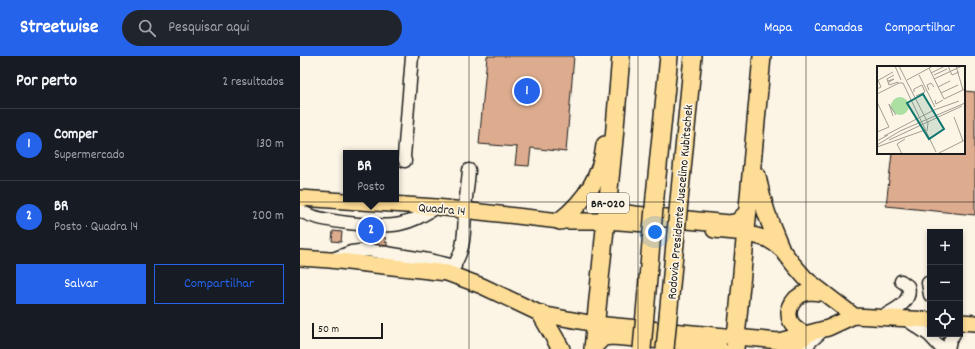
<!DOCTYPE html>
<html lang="pt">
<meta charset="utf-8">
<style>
body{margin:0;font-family:Dekko,sans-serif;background:#20242c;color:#f1f3f6}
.controls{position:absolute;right:12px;bottom:12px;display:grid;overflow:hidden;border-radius:0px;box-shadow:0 2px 6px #0003}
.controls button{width:36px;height:36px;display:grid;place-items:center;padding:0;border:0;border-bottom:1px solid #363941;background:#171b24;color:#f1f3f6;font:20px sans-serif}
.scale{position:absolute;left:12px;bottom:10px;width:71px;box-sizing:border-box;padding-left:4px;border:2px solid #1c1c1c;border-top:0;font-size:11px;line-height:14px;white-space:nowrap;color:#1c1c1c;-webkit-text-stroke:3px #fcf5e5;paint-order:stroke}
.you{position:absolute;left:355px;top:176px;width:14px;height:14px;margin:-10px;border:3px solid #fff;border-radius:50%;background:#1a73e8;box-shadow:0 0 0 6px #1a73e833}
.badge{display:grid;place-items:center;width:26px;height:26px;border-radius:50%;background:#2563eb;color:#fff;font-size:13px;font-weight:700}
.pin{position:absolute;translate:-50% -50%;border:2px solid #fff;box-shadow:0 1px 4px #0006}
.popup{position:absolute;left:43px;top:94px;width:56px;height:52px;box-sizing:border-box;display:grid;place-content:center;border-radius:0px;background:#171b24;filter:drop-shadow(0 1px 3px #0005);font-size:13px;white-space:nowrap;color:#9ea1a6}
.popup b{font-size:15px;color:#f1f3f6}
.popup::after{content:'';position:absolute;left:50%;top:100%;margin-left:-8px;border:8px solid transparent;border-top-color:#171b24}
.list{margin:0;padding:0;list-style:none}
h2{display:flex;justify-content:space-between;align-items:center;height:52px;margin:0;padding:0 16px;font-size:17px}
h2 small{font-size:13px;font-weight:400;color:#9ea1a6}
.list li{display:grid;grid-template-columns:26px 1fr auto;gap:12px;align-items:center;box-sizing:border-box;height:72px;padding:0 16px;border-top:1px solid #363941}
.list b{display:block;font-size:15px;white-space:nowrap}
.list p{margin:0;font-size:13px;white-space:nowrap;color:#9ea1a6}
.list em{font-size:13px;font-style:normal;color:#9ea1a6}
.actions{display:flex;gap:8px;padding:12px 16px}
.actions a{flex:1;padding:9px 0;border:1px solid #2563eb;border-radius:0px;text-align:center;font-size:14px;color:#2563eb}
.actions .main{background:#2563eb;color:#fff}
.icon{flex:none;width:22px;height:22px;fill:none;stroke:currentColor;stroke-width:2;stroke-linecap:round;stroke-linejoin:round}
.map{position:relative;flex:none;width:675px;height:293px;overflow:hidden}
header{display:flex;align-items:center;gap:24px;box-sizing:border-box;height:56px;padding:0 20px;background:#2563eb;color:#fff}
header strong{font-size:19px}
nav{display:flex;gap:22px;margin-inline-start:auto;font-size:14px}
.search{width:280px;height:36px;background:#20242c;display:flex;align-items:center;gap:10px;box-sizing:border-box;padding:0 14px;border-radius:22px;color:#9ea1a6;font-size:15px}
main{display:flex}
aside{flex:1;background:#171b24}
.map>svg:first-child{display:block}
.building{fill:#ddac8f;stroke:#1c1c1c}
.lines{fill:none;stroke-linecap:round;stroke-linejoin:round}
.minor-casing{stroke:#1c1c1c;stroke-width:15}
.major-casing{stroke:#1c1c1c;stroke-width:18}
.highway-casing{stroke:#1c1c1c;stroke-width:20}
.minor{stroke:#fcf5e5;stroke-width:12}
.major{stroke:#fedd96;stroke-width:15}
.highway{stroke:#fedd96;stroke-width:17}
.highway-bridge-casing{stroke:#1c1c1c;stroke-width:20;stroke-linecap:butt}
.highway-bridge{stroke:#fedd96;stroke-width:17}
.grid{fill:none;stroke:#1c1c1c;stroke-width:1;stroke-opacity:0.55}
.labels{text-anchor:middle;stroke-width:3.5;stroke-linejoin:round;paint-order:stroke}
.shield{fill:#fcf5e5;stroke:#5f5d58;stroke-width:1}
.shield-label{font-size:12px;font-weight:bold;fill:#1c1c1c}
.street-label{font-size:13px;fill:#1c1c1c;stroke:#fcf5e5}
.inset-road{fill:none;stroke:#a29e95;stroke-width:1}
.view{fill:#0f766e;fill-opacity:0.15;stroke:#0f766e;stroke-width:2}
.inset-edge{fill:none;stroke:#1c1c1c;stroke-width:2}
</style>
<header>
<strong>Streetwise</strong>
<div class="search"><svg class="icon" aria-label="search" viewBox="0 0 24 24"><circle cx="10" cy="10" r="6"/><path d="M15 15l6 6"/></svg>Pesquisar aqui</div>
<nav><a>Mapa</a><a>Camadas</a><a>Compartilhar</a></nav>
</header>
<main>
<aside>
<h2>Por perto<small>2 resultados</small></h2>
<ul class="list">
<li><span class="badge">1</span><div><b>Comper</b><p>Supermercado</p></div><em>130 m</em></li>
<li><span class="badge">2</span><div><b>BR</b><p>Posto · Quadra 14</p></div><em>200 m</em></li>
</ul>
<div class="actions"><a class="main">Salvar</a><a>Compartilhar</a></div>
</aside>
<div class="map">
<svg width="675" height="293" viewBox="0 0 675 293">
<rect width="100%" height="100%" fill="#fcf5e5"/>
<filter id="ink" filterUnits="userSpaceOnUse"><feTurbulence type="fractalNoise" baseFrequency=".025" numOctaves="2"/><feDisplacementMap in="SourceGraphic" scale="8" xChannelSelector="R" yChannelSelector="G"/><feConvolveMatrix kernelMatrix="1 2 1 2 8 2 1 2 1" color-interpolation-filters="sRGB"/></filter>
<g filter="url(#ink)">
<path class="building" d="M 187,0 L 274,0 L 266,96 L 231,92 L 229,110 L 215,109 L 217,91 L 179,88 Z
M 664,35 L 675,36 L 675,159 L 586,150 L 592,97 L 664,97 Z
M 33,175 L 42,176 L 41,186 L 32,185 Z
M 58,175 L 81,177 L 81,181 L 86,182 L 85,186 L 87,186 L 87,190 L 64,187 L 65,179 L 58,178 Z"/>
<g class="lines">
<g class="minor-casing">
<path id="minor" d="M 105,105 L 104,101 L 112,0
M 0,154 C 13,166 82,172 100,168 C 114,165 125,159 136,151
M 30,204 L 51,196 L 68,194 L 129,204 L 155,210
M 149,215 C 166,198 164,174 165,152 C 166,140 168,127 169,114
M 628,227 L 630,239
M 582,261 C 593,254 613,247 608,230 L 601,225
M 604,262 L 629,279 L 642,293
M 504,293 L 510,286 L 520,277
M 648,293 L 650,284 L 654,278"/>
</g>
<g class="major-casing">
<path id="major" d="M 0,142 L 136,151 L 260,165 L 306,165 L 346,168
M 414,174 L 446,177 L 467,183 L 480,191 L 493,208 L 506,223 L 554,260
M 0,202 L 30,204 L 147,217 L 182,230 L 241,258 L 295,268 L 479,285 L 528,272 L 554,260 L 630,264
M 660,266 L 675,267
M 506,279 C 501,275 494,272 491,266 C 484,253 496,237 510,236 C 514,236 519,237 523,237"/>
</g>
<g class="highway-casing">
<path id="highway" d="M 457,120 C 462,148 469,165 480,191
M 309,140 C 315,153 319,157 334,159 L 430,168 L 438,166 L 448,156
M 355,140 L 369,0
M 379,145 L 393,0
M 260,165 C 284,146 302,120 305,89
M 241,258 L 261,293
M 293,291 L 303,281 L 312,280 L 388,286 L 412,290 L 419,293
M 293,293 L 314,83 L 321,0
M 435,293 L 462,0
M 485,293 L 506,279"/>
</g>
<use href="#minor" class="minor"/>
<use href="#major" class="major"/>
<use href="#highway" class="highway"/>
<g class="highway-bridge-casing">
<path id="highway-bridge" d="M 342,293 L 355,140
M 365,293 L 379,145"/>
</g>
<use href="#highway-bridge" class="highway-bridge"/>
</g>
</g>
<path class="grid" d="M 169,0 L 169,293M 338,0 L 338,293M 506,0 L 506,293M 0,146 L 675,146"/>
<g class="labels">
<rect class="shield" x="287" y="137" width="42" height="20" rx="3"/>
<g class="shield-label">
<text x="308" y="151">BR-020</text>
</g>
<g class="street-label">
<text transform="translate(379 146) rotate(-85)" y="5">Rodovia Presidente Juscelino Kubitschek</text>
<text transform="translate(142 152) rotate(5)" y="5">Quadra 14</text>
</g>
</g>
<g transform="translate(577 10)">
<rect width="88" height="88" fill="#fcf5e5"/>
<path d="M14 40a9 9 0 1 1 18 0a9 9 0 1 1-18 0Z" fill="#abe0a2"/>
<path class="inset-road" d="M 18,0 L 24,14M 22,0 L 28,12M 71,0 L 75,9 L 82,6M 79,0 L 86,24M 52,2 L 67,33 L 88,23M 54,7 L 68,0M 17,9 L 10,13 L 12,19 L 21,16M 42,9 L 58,41M 57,9 L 70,3M 28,12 L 51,57 L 50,65M 57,13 L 85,0M 30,14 L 56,0M 0,15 L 16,6M 11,15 L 17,13 L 11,17M 21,17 L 26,17 L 59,86M 61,21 L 73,15M 0,23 L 4,21 L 1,14M 52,24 L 50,19 L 54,17 L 57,21M 37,26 L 37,23 L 45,19 L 48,26 L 39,30M 64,27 L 81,19M 0,28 L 22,17M 58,34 L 59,38 L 66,34M 0,36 L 12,61 L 0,66M 16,50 L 12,38 L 19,49M 77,51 L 86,75M 7,70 L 57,44 L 82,35M 12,74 L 85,40M 0,75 L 11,69M 0,79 L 23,65 L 88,37M 0,81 L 48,64M 62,87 L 88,74M 25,88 L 20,78 L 28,73"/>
<path class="view" d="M 46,28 L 67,63 L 52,73 L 30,37 Z"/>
<rect width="88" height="88" class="inset-edge"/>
</g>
</svg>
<div class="controls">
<button>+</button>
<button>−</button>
<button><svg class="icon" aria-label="locate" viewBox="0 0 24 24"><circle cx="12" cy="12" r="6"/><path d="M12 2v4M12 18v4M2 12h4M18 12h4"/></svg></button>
</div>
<div class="scale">50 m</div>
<div class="you"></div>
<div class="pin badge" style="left:227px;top:35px">1</div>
<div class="pin badge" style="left:71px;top:174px">2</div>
<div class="popup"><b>BR</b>Posto</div>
</div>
</main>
